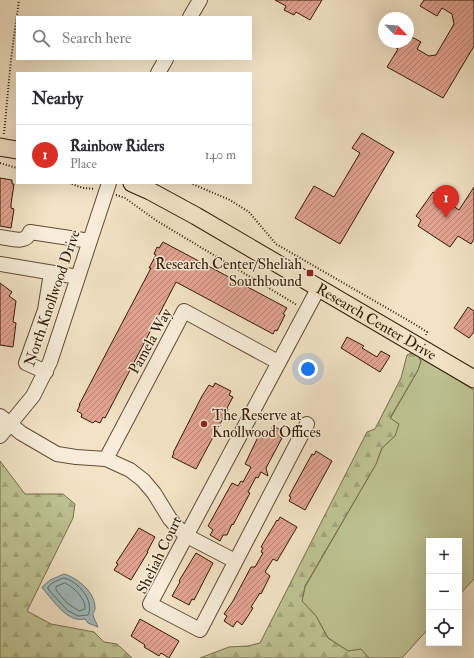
<!DOCTYPE html>
<meta charset="utf-8">
<style>
body{margin:0;font-family:"IM FELL Double Pica",serif;background:#f2f2f3;color:#2b2b33}
.controls{position:absolute;right:12px;bottom:12px;display:grid;overflow:hidden;border-radius:0px;box-shadow:0 4px 16px #0002}
.controls button{width:36px;height:36px;display:grid;place-items:center;padding:0;border:0;border-bottom:1px solid #e1e1e2;background:#fff;color:#2b2b33;font:20px sans-serif}
.compass{position:absolute;left:378px;top:12px;width:36px;height:36px;border-radius:50%;background:#fff;box-shadow:0 4px 16px #0002;rotate:115deg}
.you{position:absolute;left:308px;top:369px;width:14px;height:14px;margin:-10px;border:3px solid #fff;border-radius:50%;background:#1a73e8;box-shadow:0 0 0 6px #1a73e833}
.badge{display:grid;place-items:center;width:26px;height:26px;border-radius:50%;background:#d93025;color:#fff;font-size:13px;font-weight:700}
.pin{position:absolute;translate:-50% -33px;filter:drop-shadow(0 1px 2px #0008)}
.pin::after{content:'';position:absolute;top:21px;width:14px;height:12px;background:inherit;clip-path:polygon(0 0,100% 0,50% 100%)}
.list{margin:0;padding:0;list-style:none}
h2{display:flex;justify-content:space-between;align-items:center;height:52px;margin:0;padding:0 16px;font-size:17px}
h2 small{font-size:13px;font-weight:400;color:#7c7c81}
.list li{display:grid;grid-template-columns:26px 1fr auto;gap:12px;align-items:center;box-sizing:border-box;height:60px;padding:0 16px;border-top:1px solid #e1e1e2}
.list b{display:block;font-size:15px;white-space:nowrap}
.list p{margin:0;font-size:13px;white-space:nowrap;color:#7c7c81}
.list em{font-size:13px;font-style:normal;color:#7c7c81}
.icon{flex:none;width:22px;height:22px;fill:none;stroke:currentColor;stroke-width:2;stroke-linecap:round;stroke-linejoin:round}
.map{position:relative;flex:none;width:474px;height:658px;overflow:hidden}
.search{position:absolute;background:#fff;box-shadow:0 4px 16px #0002;left:16px;top:16px;width:236px;height:44px;display:flex;align-items:center;gap:10px;box-sizing:border-box;padding:0 14px;border-radius:0px;color:#7c7c81;font-size:15px}
.panel{position:absolute;background:#fff;box-shadow:0 4px 16px #0002;left:16px;top:72px;width:236px;height:112px;border-radius:0px}
.map>svg:first-child{display:block}
.green{fill:#bec393;stroke:#786f4c}
.forest{fill:url(#forest-firs);stroke:#786f4c}
.water{fill:#9fbbbf;stroke:#747b75}
.lines{fill:none;stroke-linecap:round;stroke-linejoin:round}
.shore{stroke:#696b62;stroke-width:1}
.building{fill:url(#building-hatch);stroke:#331b05}
.minor-casing{stroke:#634d35;stroke-width:16}
.major-casing{stroke:#331b05;stroke-width:19}
.path{stroke:#331b05;stroke-width:2;stroke-dasharray:1 2;stroke-linecap:butt}
.minor{stroke:#f7edda;stroke-width:14}
.major{stroke:#f2e3c6;stroke-width:17}
.poi-dot{fill:#8f2418;stroke:#f7edda;stroke-width:1.5}
.labels{text-anchor:middle;stroke-width:3;stroke-linejoin:round;paint-order:stroke}
.poi-label{font-size:15px;fill:#331b05;stroke:#f7edda;text-anchor:end}
.street-label{font-size:15px;fill:#331b05;stroke:#f7edda}
</style>
<div class="map">
<svg width="474" height="658" viewBox="0 0 474 658">
<defs>
<pattern id="forest-firs" width="22" height="20" patternUnits="userSpaceOnUse"><rect width="22" height="20" fill="#bec393"/><path d="M5 1l3.5 6h-7zM16 11l3.5 6h-7z" fill="#a4a77d"/></pattern>
<pattern id="building-hatch" width="6" height="6" patternUnits="userSpaceOnUse"><rect width="6" height="6" fill="#e4a493"/><path d="M-1 1l2-2M0 6l6-6M5 7l2-2" fill="none" stroke="#b98576"/></pattern>
</defs>
<rect width="100%" height="100%" fill="#f2e3c6"/>
<filter id="stains"><feTurbulence type="fractalNoise" baseFrequency=".005" numOctaves="4"/><feColorMatrix values="0 0 0 0 .2 0 0 0 0 .09 0 0 0 0 .02 0 0 0 .5 -.17"/></filter>
<radialGradient id="worn" r=".72"><stop offset=".6" stop-color="#630" stop-opacity="0"/><stop offset="1" stop-color="#630" stop-opacity=".3"/></radialGradient>
<path class="green" d="M 418,356 L 474,390 L 474,579 L 459,595 L 459,541 L 429,541 L 429,628 L 402,658 L 369,658 L 361,650 L 348,651 L 328,638 L 316,616 L 302,601 L 305,587 L 376,464 L 382,448 L 395,436 L 390,419 L 418,370 L 421,361 Z"/>
<path class="forest" d="M 412,353 L 418,356 L 421,361 L 418,370 L 390,418 L 399,424 L 395,436 L 382,448 L 376,464 L 305,586 L 302,601 L 316,616 L 328,638 L 348,651 L 361,649 L 369,658 L 200,658 L 229,647 L 248,646 L 260,643 L 367,432 L 375,429 L 401,378 L 407,355 Z
M 0,461 L 25,494 L 63,494 L 75,504 L 73,518 L 27,611 L 51,624 L 94,632 L 104,642 L 117,644 L 132,658 L 0,658 Z"/>
<path class="water" d="M 64,574 C 78,578 96,593 95,609 C 94,613 93,612 93,615 C 94,619 97,624 98,627 L 88,623 L 85,619 C 67,623 54,601 43,589 L 42,587 L 50,580 Z"/>
<g class="lines">
<path class="shore" d="M 64,578 C 78,581 95,601 88,615 L 78,616 L 67,610 L 48,589 L 48,587 L 52,583 Z
M 65,583 C 74,587 86,599 85,609 L 79,611 L 67,603 L 56,590 L 56,587 Z"/>
</g>
<path class="building" d="M 275,0 L 322,0 L 310,20 L 296,12 L 294,15 L 284,10 L 286,6 Z
M 424,0 L 474,0 L 474,46 L 443,98 L 387,67 L 398,49 L 386,42 L 408,42 L 408,35 L 421,42 L 417,49 L 429,56 L 436,55 L 454,24 L 452,14 L 442,8 L 437,16 L 420,6 Z
M 362,133 L 394,152 L 340,244 L 295,218 L 314,186 L 334,197 L 360,153 L 352,148 Z
M 0,178 L 12,180 L 12,184 L 14,184 L 11,204 L 11,208 L 14,209 L 11,228 L 0,226 Z
M 474,187 L 474,239 L 471,244 L 458,236 L 450,247 L 418,226 L 421,220 L 416,216 L 433,192 L 459,210 Z
M 163,242 L 287,308 L 283,314 L 285,315 L 277,331 L 275,330 L 273,334 L 176,282 L 105,418 L 103,417 L 100,423 L 95,421 L 93,423 L 81,417 L 82,414 L 77,411 L 80,405 L 79,405 L 151,268 L 149,268 L 156,255 L 154,254 L 157,247 L 159,248 Z
M 0,283 L 12,292 L 9,296 L 16,301 L 13,322 L 16,323 L 13,347 L 0,345 Z
M 468,307 L 474,311 L 474,332 L 469,338 L 454,328 Z
M 347,337 L 364,346 L 362,348 L 377,357 L 381,351 L 390,356 L 380,372 L 341,348 Z
M 215,383 L 231,391 L 229,395 L 233,397 L 227,408 L 228,409 L 196,469 L 172,457 L 174,453 L 173,453 L 202,396 L 209,385 L 213,387 Z
M 273,426 L 283,431 L 280,437 L 282,438 L 266,468 L 268,476 L 261,472 L 258,478 L 256,477 L 248,492 L 250,493 L 233,525 L 232,524 L 227,535 L 223,535 L 220,541 L 210,535 L 213,530 L 208,526 L 232,483 L 238,486 L 241,481 L 243,482 L 251,467 L 245,464 L 258,437 L 260,437 L 264,429 L 270,432 Z
M 316,451 L 332,461 L 305,510 L 289,501 L 291,497 L 289,496 L 312,454 L 314,455 Z
M 280,517 L 297,527 L 277,561 L 273,559 L 265,572 L 270,576 L 261,594 L 260,593 L 251,607 L 253,608 L 248,616 L 242,625 L 237,621 L 233,627 L 224,621 L 227,616 L 224,614 L 233,601 L 251,567 L 255,567 L 263,553 L 261,552 L 263,548 L 261,547 L 277,520 L 278,521 Z
M 139,528 L 155,537 L 147,552 L 148,552 L 131,580 L 114,570 L 118,564 L 116,563 Z
M 196,553 L 213,563 L 194,600 L 192,599 L 189,605 L 172,596 L 180,582 L 179,581 Z
M 140,619 L 179,641 L 169,658 L 161,653 L 159,656 L 144,647 L 145,645 L 131,636 Z"/>
<g class="lines">
<g class="minor-casing">
<path id="minor" d="M 190,17 L 200,0
M 158,73 L 166,59
M 0,237 C 10,238 26,245 30,232 L 90,241
M 0,264 L 78,277
M 46,372 L 26,363 L 45,310 L 51,273
M 0,416 L 21,433 L 57,454 L 76,457 L 106,459 L 130,470 L 143,480 L 154,493 L 170,519 L 177,527 L 187,536 L 235,561
M 307,424 L 200,630 L 150,604 L 319,287
M 0,436 L 33,396 L 50,362 L 109,183
M 106,459 L 184,311 L 278,362"/>
</g>
<g class="major-casing">
<g id="major">
<path d="M 0,147 L 17,150"/>
<path id="s1" d="M 132,183 L 150,191 L 196,216 L 474,379"/>
</g>
</g>
<path class="path" d="M 4,134 L 11,59 L 19,0
M 0,163 L 17,168
M 69,183 L 83,188 L 95,189
M 190,183 L 230,200 L 249,212 L 276,244 L 416,325 L 427,332 L 426,335
M 116,195 L 125,198 L 157,221 L 297,305"/>
<use href="#minor" class="minor"/>
<use href="#major" class="major"/>
</g>
<g class="poi-dot">
<rect x="306" y="269" width="8" height="8" rx="2"/>
<circle cx="204" cy="424" r="4"/>
</g>
<g class="labels">
<g class="poi-label">
<text x="302" y="269">Research Center/Sheliah<tspan x="302" dy="17">Southbound</tspan></text>
<text x="212" y="420" text-anchor="start">The Reserve at<tspan x="212" dy="17">Knollwood Offices</tspan></text>
</g>
<g class="street-label">
<text transform="translate(52 298) rotate(-71)" y="5">North Knollwood Drive</text>
<text dy="5" stroke="none"><textPath href="#s1" startOffset="281">Research Center Drive</textPath></text>
<text transform="translate(150 341) rotate(-61)" y="5">Pamela Way</text>
<text transform="translate(159 555) rotate(-64)" y="5">Sheliah Court</text>
</g>
</g>
<rect width="100%" height="100%" filter="url(#stains)"/>
<rect width="100%" height="100%" fill="url(#worn)"/>
</svg>
<div class="controls">
<button>+</button>
<button>−</button>
<button><svg class="icon" aria-label="locate" viewBox="0 0 24 24"><circle cx="12" cy="12" r="6"/><path d="M12 2v4M12 18v4M2 12h4M18 12h4"/></svg></button>
</div>
<svg class="compass" viewBox="-18 -18 36 36"><path d="M0-13l5 13h-10z" fill="#e53935"/><path d="M0 13l5-13h-10z" fill="#7c7c81"/></svg>
<div class="you"></div>
<div class="pin badge" style="left:446px;top:218px">1</div>
<div class="search"><svg class="icon" aria-label="search" viewBox="0 0 24 24"><circle cx="10" cy="10" r="6"/><path d="M15 15l6 6"/></svg>Search here</div>
<section class="panel">
<h2>Nearby<small></small></h2>
<ul class="list">
<li><span class="badge">1</span><div><b>Rainbow Riders</b><p>Place</p></div><em>140 m</em></li>
</ul>
</section>
</div>
